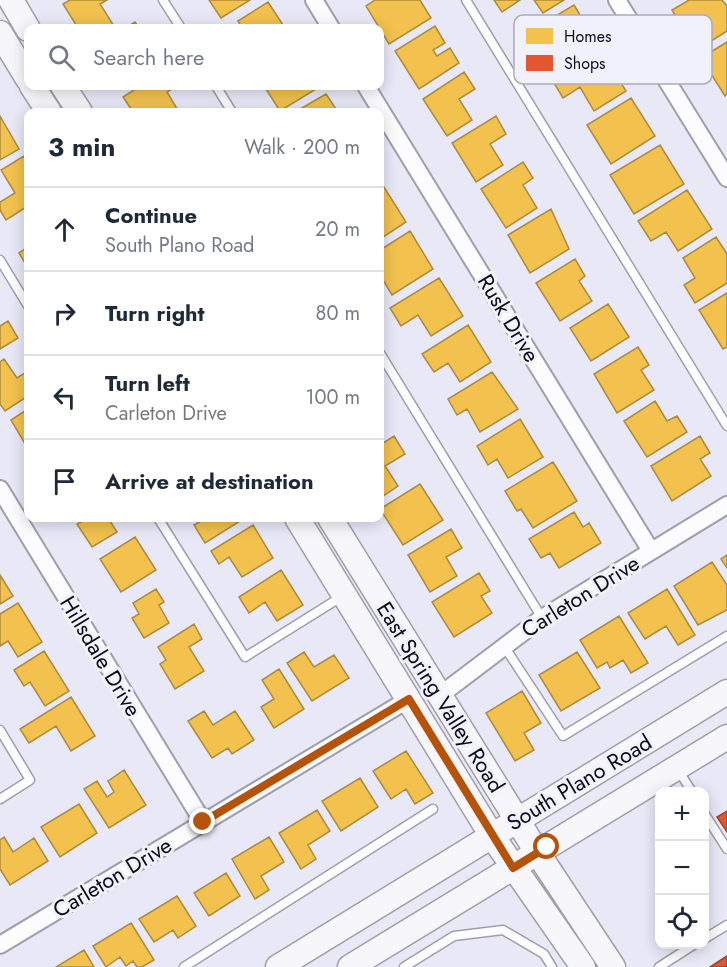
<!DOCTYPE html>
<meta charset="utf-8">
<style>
body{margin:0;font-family:Jost,sans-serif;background:#f2f2f3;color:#1f2937}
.controls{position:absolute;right:18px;bottom:18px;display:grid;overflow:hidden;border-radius:12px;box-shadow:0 3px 15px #0003}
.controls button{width:54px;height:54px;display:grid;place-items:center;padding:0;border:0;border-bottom:2px solid #e0e1e3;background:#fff;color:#1f2937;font:30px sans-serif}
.stop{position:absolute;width:18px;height:18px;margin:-14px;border:4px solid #b45309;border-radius:50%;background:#fff}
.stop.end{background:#b45309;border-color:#fff;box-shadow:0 2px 6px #0008}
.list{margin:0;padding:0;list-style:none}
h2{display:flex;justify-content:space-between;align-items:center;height:78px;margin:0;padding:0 24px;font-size:26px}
h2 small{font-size:20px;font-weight:400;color:#747a83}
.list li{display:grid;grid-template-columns:39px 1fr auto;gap:18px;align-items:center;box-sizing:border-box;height:84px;padding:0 24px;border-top:2px solid #e0e1e3}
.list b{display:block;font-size:22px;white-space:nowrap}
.list p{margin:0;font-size:20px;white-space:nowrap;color:#747a83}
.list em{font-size:20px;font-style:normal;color:#747a83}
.icon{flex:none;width:33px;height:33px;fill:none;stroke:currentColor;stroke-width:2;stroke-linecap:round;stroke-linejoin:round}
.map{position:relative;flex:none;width:727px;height:967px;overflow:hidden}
.search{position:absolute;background:#fff;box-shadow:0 3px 15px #0003;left:24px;top:24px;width:360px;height:66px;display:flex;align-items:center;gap:15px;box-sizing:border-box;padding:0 21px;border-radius:12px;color:#747a83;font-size:22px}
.panel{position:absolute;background:#fff;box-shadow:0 3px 15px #0003;left:24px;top:108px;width:360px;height:414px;border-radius:12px}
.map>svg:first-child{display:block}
.homes{fill:#f2c14e;stroke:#ad8b3d;stroke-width:1.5}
.shops{fill:#e4572e;stroke:#a34027;stroke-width:1.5}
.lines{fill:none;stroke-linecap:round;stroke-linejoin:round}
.lane-casing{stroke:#9f9fab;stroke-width:11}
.street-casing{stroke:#9f9fab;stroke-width:20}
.secondary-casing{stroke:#9f9fab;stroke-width:27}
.lane{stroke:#fcfcfe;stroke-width:8}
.street{stroke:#fcfcfe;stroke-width:16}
.secondary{stroke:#f7f6fb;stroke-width:24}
.route{stroke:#b45309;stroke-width:8}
.labels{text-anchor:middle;stroke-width:6;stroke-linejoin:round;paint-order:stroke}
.street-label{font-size:22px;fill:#0c0c16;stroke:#f1f1fe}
.key{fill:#f1f1fe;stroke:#acacb8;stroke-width:1.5}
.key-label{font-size:16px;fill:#0c0c16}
</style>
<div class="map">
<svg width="727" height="967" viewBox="0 0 727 967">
<rect width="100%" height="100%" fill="#e9e8f7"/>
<path class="homes" d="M 70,0 L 107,0 L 100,4 L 114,26 L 78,28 L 63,4 Z
M 209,0 L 250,0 L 221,18 Z
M 375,0 L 420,0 L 431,18 L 389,44 L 366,6 Z
M 494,0 L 520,0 L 502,12 Z
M 534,0 L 564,0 L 543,13 Z
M 689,0 L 722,0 L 727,6 L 727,31 L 697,50 L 672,10 Z
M 268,2 L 285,28 L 242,28 L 238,21 Z
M 574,5 L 598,45 L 567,64 L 554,43 L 534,55 L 522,36 Z
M 135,22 L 139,28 L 125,28 Z
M 435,26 L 445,43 L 433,50 L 437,56 L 450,48 L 459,63 L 419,89 L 395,51 Z
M 727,42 L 727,94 L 725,96 L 701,58 Z
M 602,52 L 626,91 L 594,111 L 580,87 L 563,98 L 554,83 Z
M 464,72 L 475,89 L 459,99 L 472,120 L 447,136 L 423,99 Z
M 140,86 L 177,86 L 167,92 L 179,112 L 133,112 L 123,97 Z
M 264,86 L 321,86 L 280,111 Z
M 326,94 L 338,112 L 295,112 Z
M 631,98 L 655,136 L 611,164 L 587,125 Z
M 0,116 L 19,149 L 0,160 Z
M 496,116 L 506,134 L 490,144 L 503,165 L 476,182 L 452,143 Z
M 660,145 L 684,184 L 634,214 L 610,175 Z
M 24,156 L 28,162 L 28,206 L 6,220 L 0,210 L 0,202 L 15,193 L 1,170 Z
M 523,162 L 533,178 L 523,185 L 537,208 L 506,228 L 481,189 Z
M 382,184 L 406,222 L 380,239 L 380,185 Z
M 687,190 L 712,229 L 678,251 L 666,232 L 651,241 L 638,221 Z
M 551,209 L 569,249 L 530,273 L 508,235 Z
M 410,231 L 433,269 L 392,295 L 380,275 L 380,250 Z
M 716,237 L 727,254 L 727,283 L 695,303 L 684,285 L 695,278 L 683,258 Z
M 28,247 L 28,268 L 19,253 Z
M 575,259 L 585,276 L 579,281 L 592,301 L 560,321 L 536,283 Z
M 439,278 L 463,316 L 431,336 L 418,315 L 401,326 L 390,308 Z
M 727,293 L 727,347 L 723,349 L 699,310 Z
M 608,304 L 629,337 L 591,361 L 570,328 Z
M 8,321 L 18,338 L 0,349 L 0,326 Z
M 468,325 L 491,362 L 460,382 L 448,363 L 434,372 L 422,354 Z
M 638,347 L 649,365 L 641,370 L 654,390 L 617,413 L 594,374 Z
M 4,359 L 17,378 L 28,371 L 28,396 L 5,411 L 0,404 L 0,362 Z
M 492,372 L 518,409 L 480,432 L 467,409 L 457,415 L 448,399 Z
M 655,401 L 667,421 L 677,416 L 687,432 L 647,457 L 624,421 Z
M 28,409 L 28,449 L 11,420 Z
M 520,419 L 543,457 L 508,478 L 497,459 L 488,465 L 477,446 Z
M 394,436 L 405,454 L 385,466 L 398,486 L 380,498 L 380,445 Z
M 700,436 L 710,453 L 700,459 L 711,476 L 672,501 L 651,466 Z
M 553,462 L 577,501 L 533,528 L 521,509 L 517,511 L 505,491 Z
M 420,484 L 443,520 L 403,545 L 380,509 Z
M 574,512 L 583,527 L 589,523 L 601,543 L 559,568 L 550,553 L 541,558 L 529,539 Z
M 88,518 L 108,518 L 117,532 L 92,547 L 77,524 Z
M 206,518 L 245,518 L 205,543 L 194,525 Z
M 253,525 L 273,558 L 242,577 L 229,557 L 219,564 L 211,551 Z
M 451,529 L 462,548 L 446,557 L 457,576 L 430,592 L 408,555 Z
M 135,537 L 156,570 L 121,592 L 100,559 Z
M 727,555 L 727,568 L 721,559 Z
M 712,562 L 727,585 L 727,610 L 698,625 L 674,586 Z
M 281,570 L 303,605 L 277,621 L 265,602 L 249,613 L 239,597 Z
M 479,573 L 490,591 L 481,596 L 492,613 L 454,637 L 432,602 Z
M 0,575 L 13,596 L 0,604 Z
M 156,589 L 164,602 L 159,605 L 169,623 L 144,638 L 132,618 L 139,614 L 133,603 Z
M 667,589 L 695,635 L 678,645 L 666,626 L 645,639 L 628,613 Z
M 18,603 L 42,642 L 18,657 L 8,641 L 0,646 L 0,614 Z
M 619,616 L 648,663 L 631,673 L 623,660 L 610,668 L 607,662 L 597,668 L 580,640 Z
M 194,624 L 202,639 L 189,647 L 204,671 L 175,689 L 160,664 L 166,660 L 158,647 Z
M 44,651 L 69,691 L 45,706 L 30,682 L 24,686 L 14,670 Z
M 304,652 L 314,667 L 334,655 L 349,678 L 312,701 L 287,663 Z
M 577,652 L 600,688 L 561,711 L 539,675 Z
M 279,669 L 304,709 L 274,728 L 261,707 L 274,699 L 262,680 Z
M 522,691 L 541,723 L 524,733 L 534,750 L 515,761 L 486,713 Z
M 71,697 L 95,736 L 71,751 L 56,726 L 29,743 L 20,729 Z
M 204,711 L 213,725 L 235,711 L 254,740 L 232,754 L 228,748 L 212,758 L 188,721 Z
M 406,751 L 433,793 L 415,804 L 406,789 L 391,799 L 373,771 Z
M 124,770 L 146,805 L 109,828 L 84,789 L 97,781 L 107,797 L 114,792 L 108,781 Z
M 360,778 L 378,807 L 341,831 L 322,801 Z
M 79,804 L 97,833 L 60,857 L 41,827 Z
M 317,810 L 330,831 L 308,845 L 316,859 L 301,869 L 279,833 Z
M 4,837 L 13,852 L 34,838 L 48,861 L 10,885 L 0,869 L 0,840 Z
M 269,837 L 284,862 L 261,876 L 269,890 L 255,899 L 232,859 Z
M 226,873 L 240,896 L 209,916 L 194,893 Z
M 177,896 L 196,926 L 178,938 L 173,930 L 154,942 L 139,919 Z
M 131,923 L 154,960 L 142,967 L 137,967 L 133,961 L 126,966 L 120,957 L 106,967 L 93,946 Z
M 84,950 L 94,967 L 56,967 Z"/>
<path class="shops" d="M 727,811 L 727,832 L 717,817 Z
M 727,956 L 727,967 L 710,967 Z"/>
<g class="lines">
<g class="lane-casing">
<path id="lane" d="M 163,0 L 181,28
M 466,0 L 727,426
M 216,86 L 232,112
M 0,260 L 28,306
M 380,353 L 542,618
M 158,518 L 245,657 L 341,597
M 504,646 L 563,736 L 727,636
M 0,730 L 30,780 L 0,799
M 677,768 L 692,792
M 704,813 L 727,849
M 704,939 L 727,925
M 184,967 L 433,809
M 404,967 L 454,936 L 503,930 L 544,954 L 552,967
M 659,967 L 695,944"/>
</g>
<g class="street-casing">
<path id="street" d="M 314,0 L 331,28
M 617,0 L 727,178
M 366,86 L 651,551
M 0,489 L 203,822
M 439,696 L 542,618 L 727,505
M 0,945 L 409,699"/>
</g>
<g class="secondary-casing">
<path id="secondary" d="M 11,0 L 28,29
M 0,33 L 28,79
M 32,86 L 49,112
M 63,86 L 80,112
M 297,518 L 492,836 L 583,967
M 330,518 L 537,852 L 613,967
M 278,967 L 727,692
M 350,967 L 727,737"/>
</g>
<use href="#lane" class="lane"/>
<use href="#street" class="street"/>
<use href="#secondary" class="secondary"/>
</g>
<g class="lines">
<path class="route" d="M 203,822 L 409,699 L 513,868 L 547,847"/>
</g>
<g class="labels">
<g class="street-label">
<text transform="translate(509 318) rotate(59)" y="8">Rusk Drive</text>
<text transform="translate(580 596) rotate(-32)" y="8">Carleton Drive</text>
<text transform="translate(101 656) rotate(59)" y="8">Hillsdale Drive</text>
<text transform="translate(441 697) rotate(58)" y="8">East Spring Valley Road</text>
<text transform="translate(579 782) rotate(-31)" y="8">South Plano Road</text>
<text transform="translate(112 877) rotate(-31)" y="8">Carleton Drive</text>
</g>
</g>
<rect x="514" y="15" width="198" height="69" rx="9" class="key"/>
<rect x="526" y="28" width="27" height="16" fill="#f2c14e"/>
<rect x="526" y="55" width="27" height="16" fill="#e4572e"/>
<g class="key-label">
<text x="564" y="42">Homes</text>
<text x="564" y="69">Shops</text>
</g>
</svg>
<div class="controls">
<button>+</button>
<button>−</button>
<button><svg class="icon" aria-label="locate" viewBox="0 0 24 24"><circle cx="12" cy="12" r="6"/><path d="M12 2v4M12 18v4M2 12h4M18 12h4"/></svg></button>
</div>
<div class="stop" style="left:547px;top:847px"></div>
<div class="stop end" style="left:203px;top:822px"></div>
<div class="search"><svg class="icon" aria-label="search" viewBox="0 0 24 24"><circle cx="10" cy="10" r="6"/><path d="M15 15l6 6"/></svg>Search here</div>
<section class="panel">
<h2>3 min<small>Walk · 200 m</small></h2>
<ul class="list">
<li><svg class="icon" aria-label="ahead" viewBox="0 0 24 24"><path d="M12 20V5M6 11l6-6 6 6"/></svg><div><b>Continue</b><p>South Plano Road</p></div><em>20 m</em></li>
<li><svg class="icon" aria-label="right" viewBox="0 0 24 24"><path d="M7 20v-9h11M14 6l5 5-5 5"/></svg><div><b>Turn right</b></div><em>80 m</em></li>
<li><svg class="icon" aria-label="left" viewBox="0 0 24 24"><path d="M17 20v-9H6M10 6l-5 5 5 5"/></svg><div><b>Turn left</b><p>Carleton Drive</p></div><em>100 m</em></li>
<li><svg class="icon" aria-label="arrive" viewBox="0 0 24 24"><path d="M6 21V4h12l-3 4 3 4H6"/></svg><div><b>Arrive at destination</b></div></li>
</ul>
</section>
</div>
